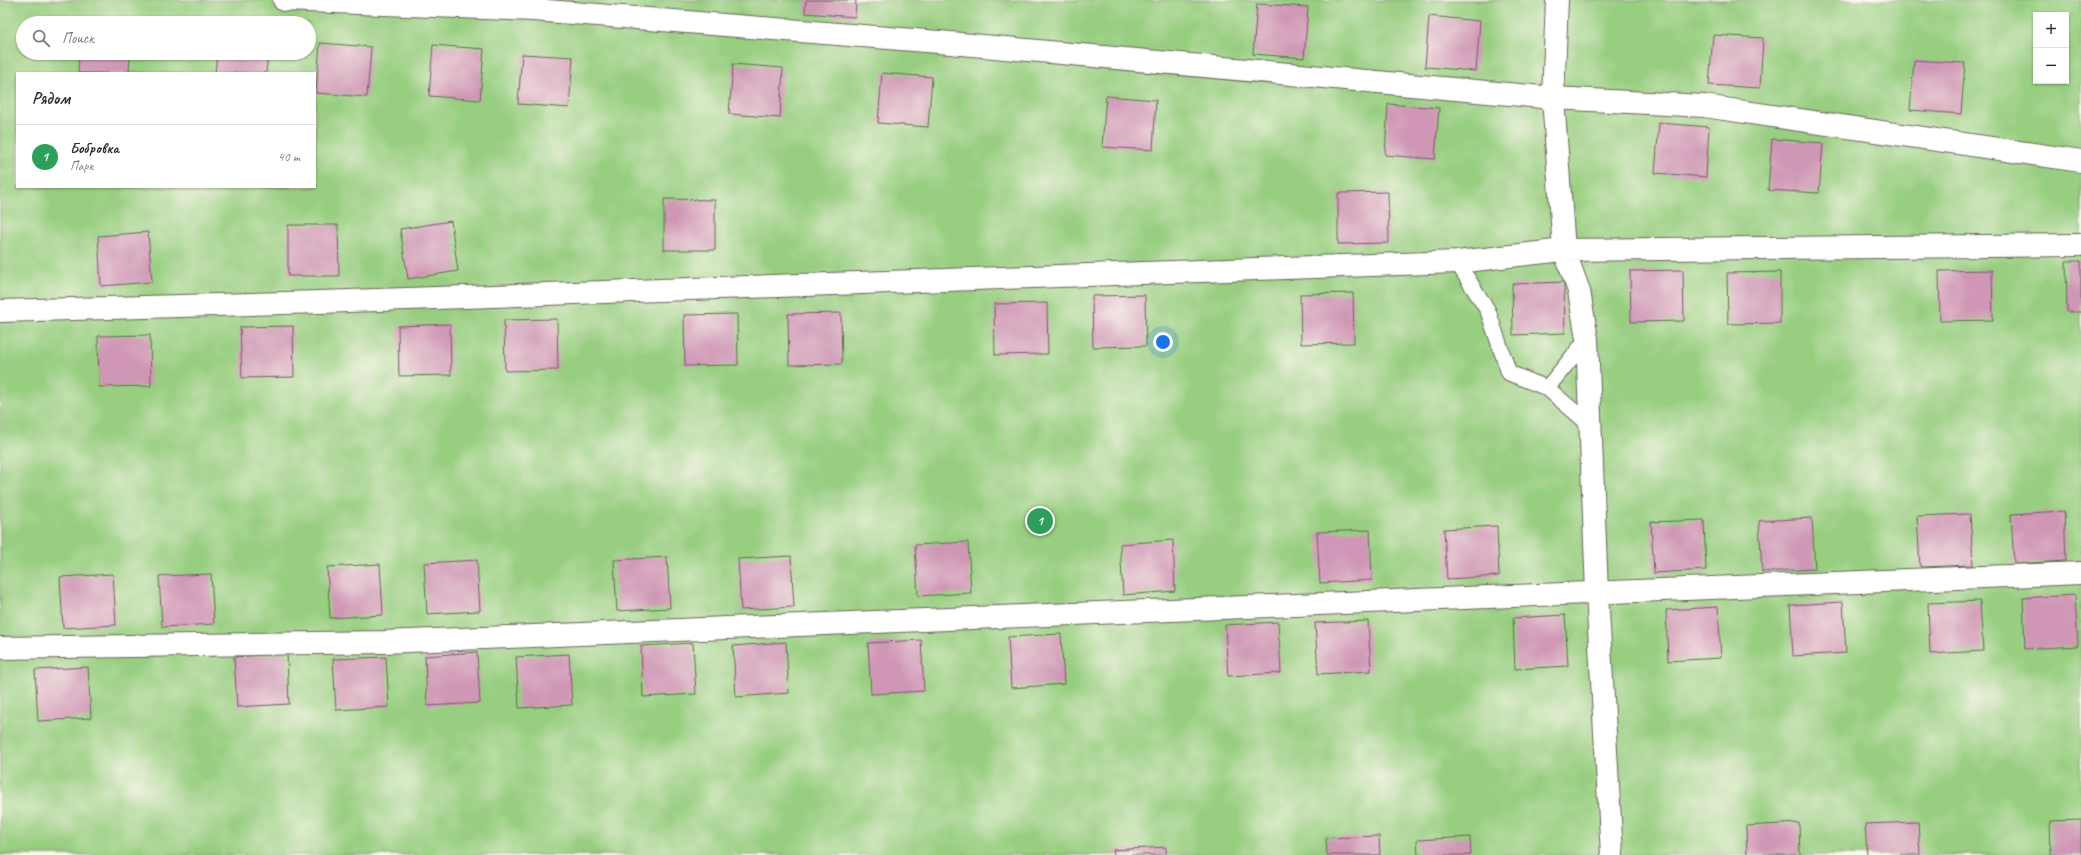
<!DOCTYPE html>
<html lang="ru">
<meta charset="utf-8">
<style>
body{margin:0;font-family:Caveat,sans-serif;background:#f7f7f7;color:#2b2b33}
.controls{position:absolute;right:12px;top:12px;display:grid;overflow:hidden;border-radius:0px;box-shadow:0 1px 3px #0004}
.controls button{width:36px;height:36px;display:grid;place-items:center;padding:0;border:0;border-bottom:1px solid #e1e1e2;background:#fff;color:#2b2b33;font:20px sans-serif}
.you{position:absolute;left:1163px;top:342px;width:14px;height:14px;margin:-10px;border:3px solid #fff;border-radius:50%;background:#1a73e8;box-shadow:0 0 0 6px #1a73e833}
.badge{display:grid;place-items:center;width:26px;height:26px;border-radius:50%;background:#0f766e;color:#fff;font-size:13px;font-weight:700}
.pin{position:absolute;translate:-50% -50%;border:2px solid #fff;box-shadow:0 1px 4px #0006}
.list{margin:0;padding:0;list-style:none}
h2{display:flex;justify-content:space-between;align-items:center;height:52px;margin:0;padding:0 16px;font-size:17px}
h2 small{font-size:13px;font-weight:400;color:#7c7c81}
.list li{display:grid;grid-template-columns:26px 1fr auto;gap:12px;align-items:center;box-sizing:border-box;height:64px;padding:0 16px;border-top:1px solid #e1e1e2}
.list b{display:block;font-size:15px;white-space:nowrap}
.list p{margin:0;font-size:13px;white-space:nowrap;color:#7c7c81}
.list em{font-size:13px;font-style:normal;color:#7c7c81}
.icon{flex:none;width:22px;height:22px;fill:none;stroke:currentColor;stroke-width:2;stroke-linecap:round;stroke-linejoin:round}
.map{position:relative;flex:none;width:2081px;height:855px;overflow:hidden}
.search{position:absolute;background:#fff;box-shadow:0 1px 3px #0004;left:16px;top:16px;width:300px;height:44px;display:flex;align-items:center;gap:10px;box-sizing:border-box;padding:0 14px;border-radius:22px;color:#7c7c81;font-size:15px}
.panel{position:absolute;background:#fff;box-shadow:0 1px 3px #0004;left:16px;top:72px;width:300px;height:116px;border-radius:0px}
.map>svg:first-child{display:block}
.green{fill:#97ce80;stroke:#5a754e;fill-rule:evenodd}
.building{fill:#cf97b5}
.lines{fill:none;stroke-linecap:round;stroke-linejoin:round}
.service-casing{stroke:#68635b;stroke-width:17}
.minor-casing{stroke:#68635b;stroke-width:24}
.service{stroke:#fff;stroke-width:15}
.minor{stroke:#fff;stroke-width:22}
</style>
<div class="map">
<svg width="2081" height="855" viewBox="0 0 2081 855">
<rect width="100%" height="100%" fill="#fbf7ec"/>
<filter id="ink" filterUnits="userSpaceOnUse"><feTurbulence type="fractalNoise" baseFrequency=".025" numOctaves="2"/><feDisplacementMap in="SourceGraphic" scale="8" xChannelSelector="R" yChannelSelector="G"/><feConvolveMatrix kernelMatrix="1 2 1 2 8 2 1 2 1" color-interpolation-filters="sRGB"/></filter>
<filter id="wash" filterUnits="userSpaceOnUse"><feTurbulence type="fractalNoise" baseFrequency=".012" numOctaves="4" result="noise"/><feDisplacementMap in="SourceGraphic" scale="16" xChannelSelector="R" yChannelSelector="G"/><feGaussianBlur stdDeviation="0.9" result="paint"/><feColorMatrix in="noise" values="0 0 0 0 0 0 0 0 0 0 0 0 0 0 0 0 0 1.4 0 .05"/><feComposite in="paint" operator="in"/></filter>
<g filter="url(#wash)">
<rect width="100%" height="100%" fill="#f5e8d1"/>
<path class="green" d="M 0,0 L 2081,0 L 2081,855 L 0,855 ZM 2036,15 L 2066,15 L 2066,81 L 2036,81 ZM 23,23 L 309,23 L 309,53 L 23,53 ZM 17,73 L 315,73 L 315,187 L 17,187 Z"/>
<g id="blocks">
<path class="building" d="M 806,0 L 856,0 L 855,17 L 805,13 Z
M 1257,4 L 1308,7 L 1304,58 L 1253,54 Z
M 1429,16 L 1480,21 L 1476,71 L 1425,67 Z
M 1713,35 L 1763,38 L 1760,88 L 1709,85 Z
M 320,43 L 371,47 L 367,97 L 316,93 Z
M 433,45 L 484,49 L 480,100 L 429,96 Z
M 79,53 L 130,53 L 129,73 L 78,73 Z
M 217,53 L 268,53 L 266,73 L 215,73 Z
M 522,54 L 573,57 L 569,108 L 518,104 Z
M 1914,60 L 1965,63 L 1961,114 L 1910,110 Z
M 733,64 L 783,68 L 780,118 L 729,114 Z
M 882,73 L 932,77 L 928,127 L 878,123 Z
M 1106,96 L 1156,100 L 1153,150 L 1102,147 Z
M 1388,104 L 1439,108 L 1435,159 L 1385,155 Z
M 1659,123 L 1709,127 L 1706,177 L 1655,173 Z
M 1772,139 L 1823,143 L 1819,193 L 1768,190 Z
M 1388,192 L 1389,243 L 1338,244 L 1338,193 Z
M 664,199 L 715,200 L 715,250 L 664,250 Z
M 451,221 L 458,271 L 408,279 L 400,229 Z
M 288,225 L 338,225 L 339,276 L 288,276 Z
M 148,232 L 152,282 L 101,286 L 98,236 Z
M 2066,261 L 2081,261 L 2081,312 L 2067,312 Z
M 1683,270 L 1684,321 L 1631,322 L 1630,271 Z
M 1992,270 L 1993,320 L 1940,321 L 1939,271 Z
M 1780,272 L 1780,323 L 1728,324 L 1727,273 Z
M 1564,282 L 1565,333 L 1513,335 L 1512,284 Z
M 1353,293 L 1354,343 L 1301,344 L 1300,294 Z
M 1145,295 L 1146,346 L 1093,347 L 1092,296 Z
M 1047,303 L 1048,354 L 995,355 L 994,304 Z
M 841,313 L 842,364 L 789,365 L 788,314 Z
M 737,314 L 738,365 L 685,366 L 684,315 Z
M 557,319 L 558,370 L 505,371 L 504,320 Z
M 450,324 L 451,375 L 399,376 L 398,326 Z
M 293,326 L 294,377 L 242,378 L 240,327 Z
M 150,335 L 151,386 L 99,387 L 98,336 Z
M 2064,511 L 2066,561 L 2014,564 L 2011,514 Z
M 1970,514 L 1973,565 L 1920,567 L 1917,516 Z
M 1812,518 L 1815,569 L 1762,572 L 1759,521 Z
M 1704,520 L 1706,570 L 1654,573 L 1651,522 Z
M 1497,526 L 1499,576 L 1447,579 L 1444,529 Z
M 1370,530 L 1372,580 L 1320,583 L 1317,532 Z
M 1173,540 L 1175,591 L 1123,595 L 1120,544 Z
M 968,542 L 971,593 L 918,596 L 915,545 Z
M 791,556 L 794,607 L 741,610 L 738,559 Z
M 667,557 L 670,608 L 617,611 L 614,560 Z
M 477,560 L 480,611 L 427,614 L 424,563 Z
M 380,564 L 383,615 L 330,618 L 327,567 Z
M 113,574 L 116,625 L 63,628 L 60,577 Z
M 211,574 L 214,624 L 162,627 L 159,576 Z
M 2075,595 L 2078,646 L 2025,649 L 2023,598 Z
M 1980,601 L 1983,651 L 1930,654 L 1928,603 Z
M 1843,602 L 1846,653 L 1793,656 L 1790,605 Z
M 1718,607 L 1721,658 L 1668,661 L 1666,610 Z
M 1565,615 L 1568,666 L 1515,669 L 1513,618 Z
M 1368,621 L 1371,671 L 1318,674 L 1315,623 Z
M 1278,622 L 1281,673 L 1228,676 L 1225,625 Z
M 1061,634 L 1064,684 L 1011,688 L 1008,637 Z
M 921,640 L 924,691 L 871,694 L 868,643 Z
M 786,642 L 789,693 L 736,697 L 733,646 Z
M 693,643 L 696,694 L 643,697 L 641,646 Z
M 477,652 L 480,703 L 427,706 L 425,656 Z
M 287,653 L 289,704 L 237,707 L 234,657 Z
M 569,654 L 572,705 L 519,708 L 516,657 Z
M 386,657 L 389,707 L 336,710 L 333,659 Z
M 88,667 L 91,718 L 38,721 L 35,670 Z
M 2081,820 L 2081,855 L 2051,855 L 2050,821 Z
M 1918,822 L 1920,855 L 1867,855 L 1865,824 Z
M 1799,823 L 1800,855 L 1747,855 L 1746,826 Z
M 1379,836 L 1380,855 L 1327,855 L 1326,838 Z
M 1470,837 L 1471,855 L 1418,855 L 1417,840 Z
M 1166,847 L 1166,855 L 1114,855 L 1113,850 Z"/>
</g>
</g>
<g filter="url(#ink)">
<use href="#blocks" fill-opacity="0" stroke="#68635b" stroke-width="1"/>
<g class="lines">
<g class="service-casing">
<path id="service" d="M 1457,262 L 1488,311 L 1509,373 L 1547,388 L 1590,425
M 1547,388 L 1587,339"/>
</g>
<g class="minor-casing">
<path id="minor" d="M 284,0 L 534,10 L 939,42 L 1553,98 L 1704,106 L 2081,161
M 1557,0 L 1553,98 L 1564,250 L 1579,291 L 1587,339 L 1597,593 L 1612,855
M 0,311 L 320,302 L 1457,262 L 1564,250 L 2081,245
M 0,648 L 384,642 L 2081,573"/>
</g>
<use href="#service" class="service"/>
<use href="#minor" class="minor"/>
</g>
</g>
</svg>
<div class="controls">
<button>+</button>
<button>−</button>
</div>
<div class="you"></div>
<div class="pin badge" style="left:1040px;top:521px;background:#2e9e5b">1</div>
<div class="search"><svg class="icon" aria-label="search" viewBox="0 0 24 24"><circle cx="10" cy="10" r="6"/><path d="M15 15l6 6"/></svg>Поиск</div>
<section class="panel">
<h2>Рядом<small></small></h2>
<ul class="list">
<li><span class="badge" style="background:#2e9e5b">1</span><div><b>Бобровка</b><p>Парк</p></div><em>40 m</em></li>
</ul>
</section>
</div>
